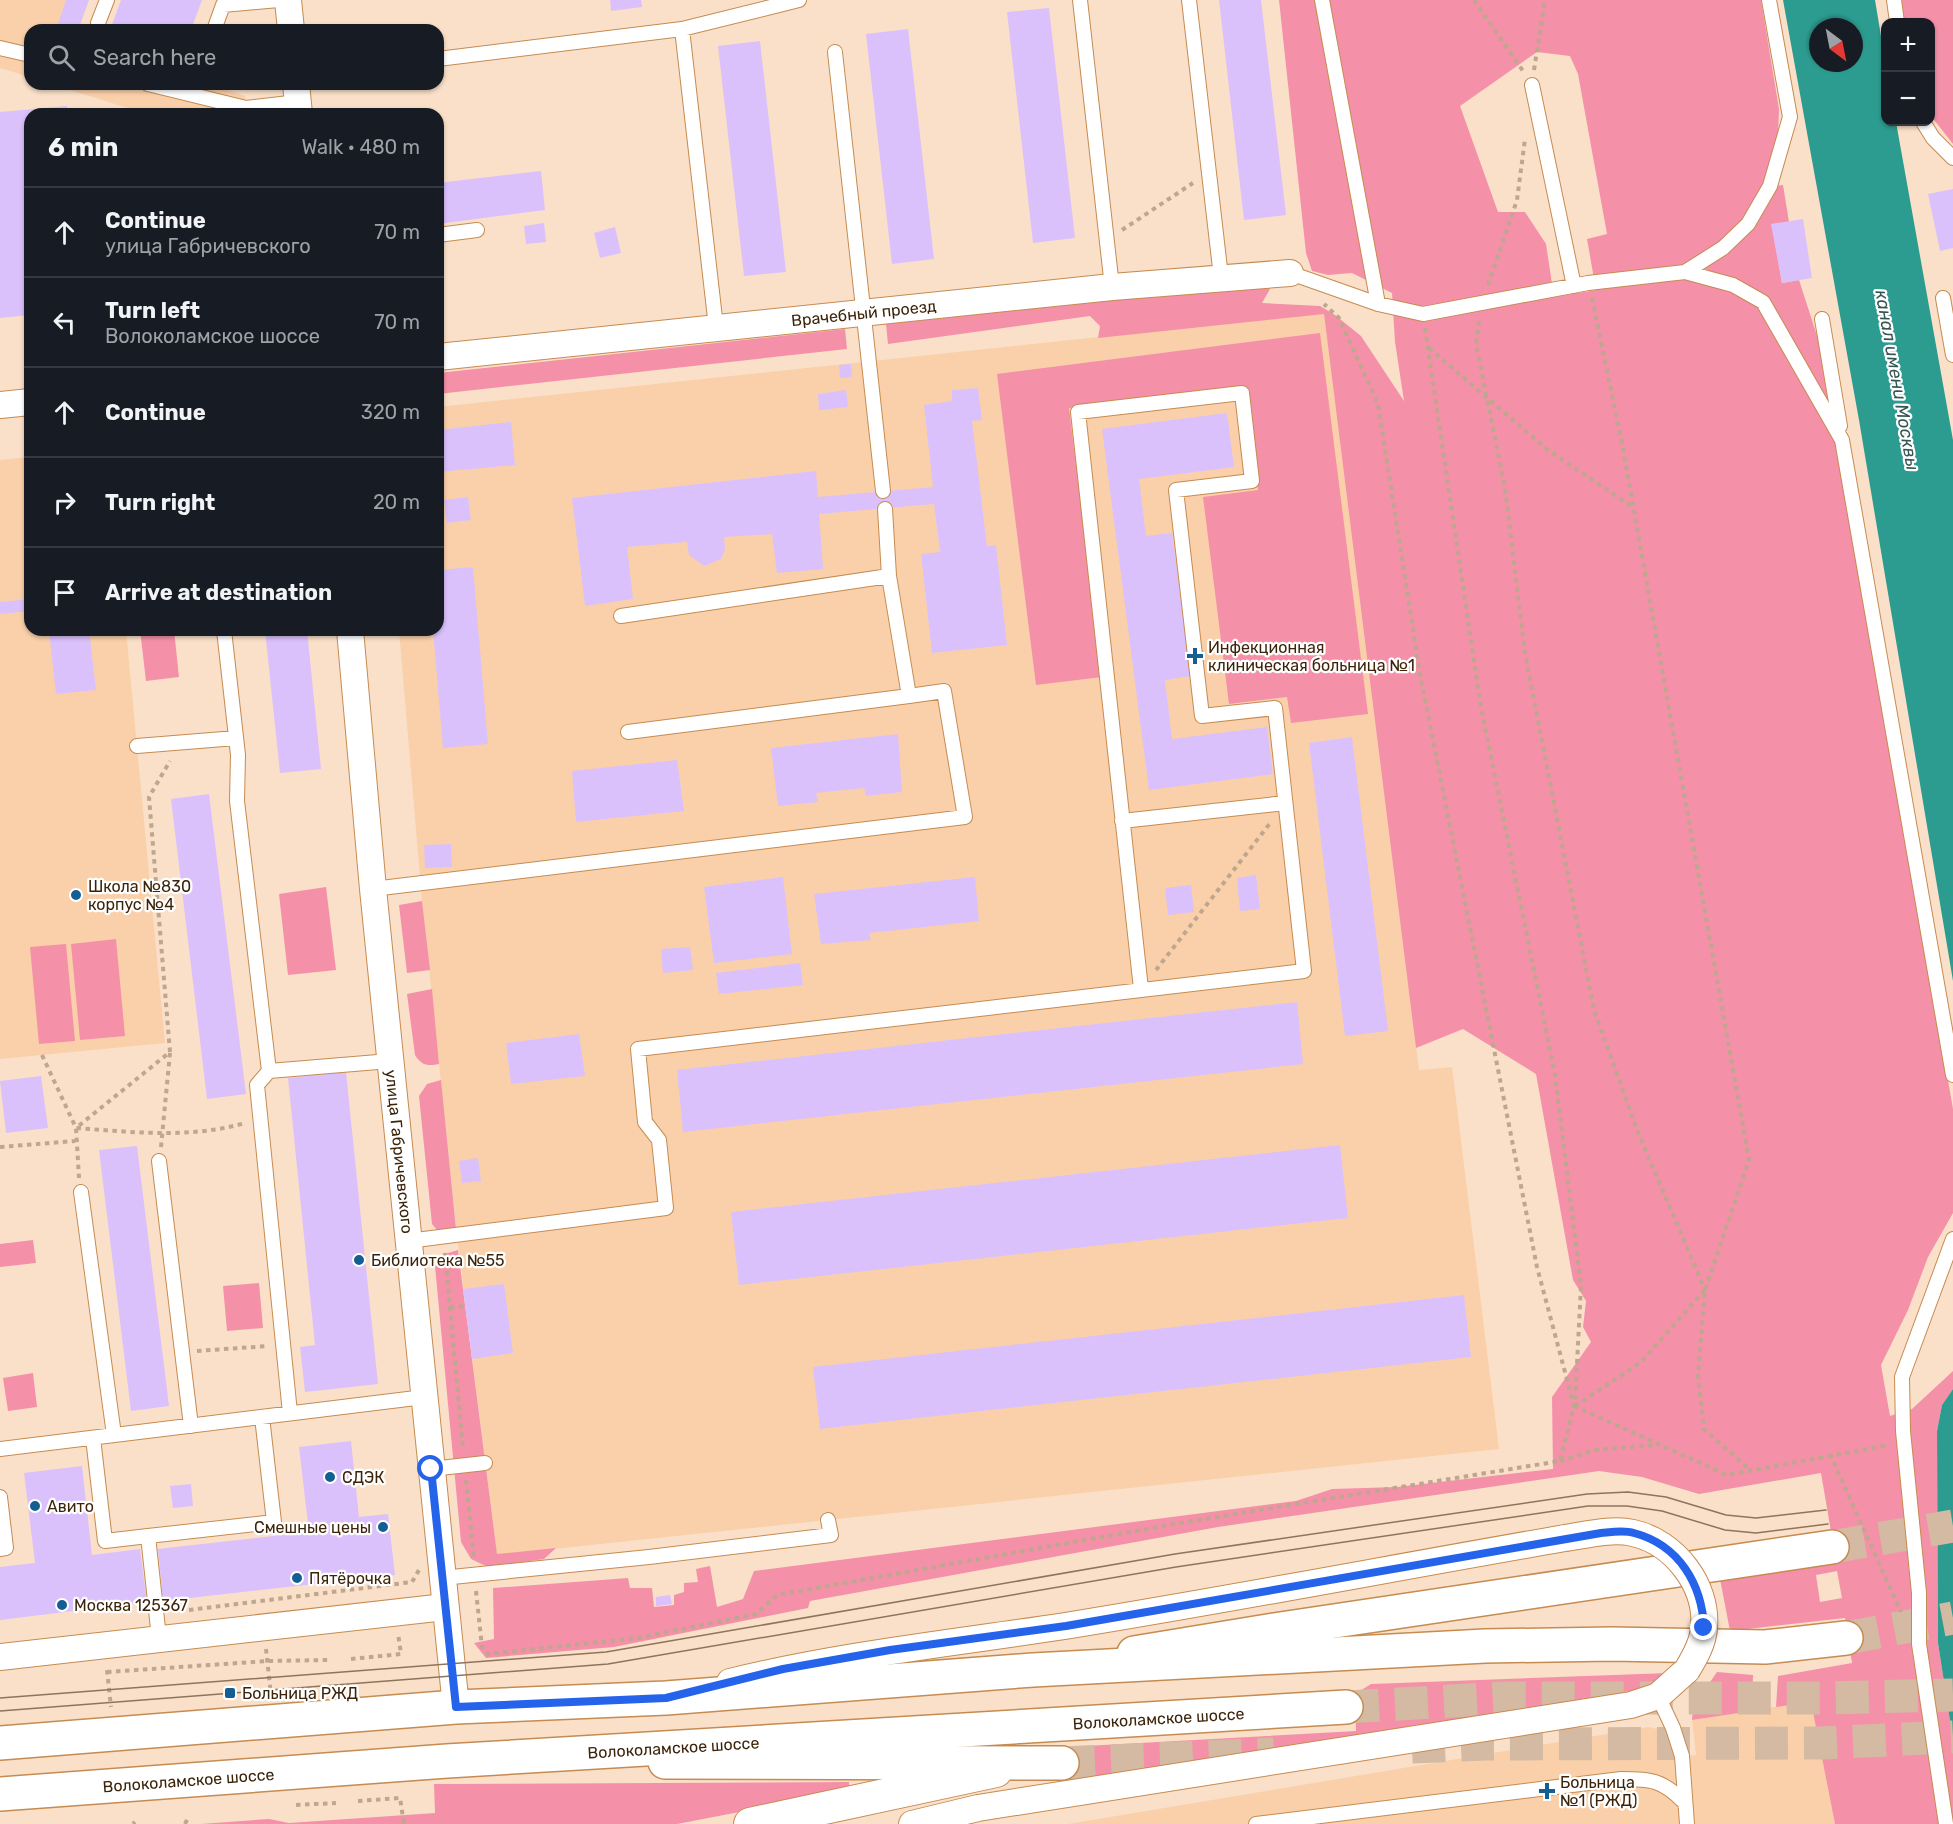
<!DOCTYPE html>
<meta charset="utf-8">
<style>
body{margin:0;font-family:Rubik,sans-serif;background:#242831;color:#f1f3f6}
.controls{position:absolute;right:18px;top:18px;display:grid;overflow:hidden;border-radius:12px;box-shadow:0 2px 4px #0004}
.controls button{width:54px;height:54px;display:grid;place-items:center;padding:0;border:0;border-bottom:2px solid #363941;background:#171b24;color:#f1f3f6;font:30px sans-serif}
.compass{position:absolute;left:1809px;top:18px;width:54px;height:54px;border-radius:50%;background:#171b24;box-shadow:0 2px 4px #0004;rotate:148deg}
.stop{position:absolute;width:18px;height:18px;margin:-14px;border:4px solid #2563eb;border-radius:50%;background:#fff}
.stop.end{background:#2563eb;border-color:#fff;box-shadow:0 2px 6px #0008}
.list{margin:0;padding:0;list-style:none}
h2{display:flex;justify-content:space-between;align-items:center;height:78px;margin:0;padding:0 24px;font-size:26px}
h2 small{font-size:20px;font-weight:400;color:#9ea1a6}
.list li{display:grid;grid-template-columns:39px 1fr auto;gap:18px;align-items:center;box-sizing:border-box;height:90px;padding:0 24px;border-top:2px solid #363941}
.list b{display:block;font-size:22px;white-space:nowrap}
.list p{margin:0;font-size:20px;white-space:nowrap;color:#9ea1a6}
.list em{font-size:20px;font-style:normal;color:#9ea1a6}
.icon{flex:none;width:33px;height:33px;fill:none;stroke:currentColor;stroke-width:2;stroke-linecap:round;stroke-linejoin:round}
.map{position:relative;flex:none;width:1953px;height:1824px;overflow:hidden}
.search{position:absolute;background:#171b24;box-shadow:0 2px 4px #0004;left:24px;top:24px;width:420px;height:66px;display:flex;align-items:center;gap:15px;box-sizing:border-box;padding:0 21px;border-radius:18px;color:#9ea1a6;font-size:22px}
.panel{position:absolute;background:#171b24;box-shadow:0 2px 4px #0004;left:24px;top:108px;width:420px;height:528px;border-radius:18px}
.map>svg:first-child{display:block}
.built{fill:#fad0aa}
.green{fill:#f590a9;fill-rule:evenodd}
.water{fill:#2d9c90;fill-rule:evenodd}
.building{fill:#dbc1fb}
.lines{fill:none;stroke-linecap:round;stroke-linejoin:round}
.secondary-tunnel{stroke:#d4baa3;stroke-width:33;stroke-dasharray:33 16;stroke-linecap:butt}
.primary-tunnel{stroke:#d4baa3;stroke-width:33;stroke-dasharray:33 16;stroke-linecap:butt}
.service-casing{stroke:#c68b50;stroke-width:16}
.minor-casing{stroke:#c68b50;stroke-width:28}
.tertiary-casing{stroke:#c68b50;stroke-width:34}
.secondary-casing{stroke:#c68b50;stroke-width:36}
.primary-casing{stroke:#c68b50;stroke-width:36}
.path{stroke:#bfa68e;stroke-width:4;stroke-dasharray:4.5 4.5;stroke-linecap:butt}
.service{stroke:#fff;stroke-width:14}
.minor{stroke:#fff;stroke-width:26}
.tertiary{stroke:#fff;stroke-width:32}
.secondary{stroke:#fff;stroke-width:33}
.primary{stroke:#fff;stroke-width:33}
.tram{stroke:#8d745b;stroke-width:1.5}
.minor-bridge-casing{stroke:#c68b50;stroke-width:28;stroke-linecap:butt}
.minor-bridge{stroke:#fff;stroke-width:26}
.route{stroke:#2563eb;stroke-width:8}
.poi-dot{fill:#135e92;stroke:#fff;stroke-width:2}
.labels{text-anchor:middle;stroke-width:4.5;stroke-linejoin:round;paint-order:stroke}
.street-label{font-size:16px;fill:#3c240a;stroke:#fff}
.poi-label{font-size:16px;fill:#3c240a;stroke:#fff;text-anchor:start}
.water-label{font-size:18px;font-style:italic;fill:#355551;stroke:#fff}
</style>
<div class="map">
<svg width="1953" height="1824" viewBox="0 0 1953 1824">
<rect width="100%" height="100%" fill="#fae0c9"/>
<path class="built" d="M 0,0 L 89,0 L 78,30 L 30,30 L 30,77 L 0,68 Z
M 51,84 L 209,84 L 245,96 L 247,114 L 137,114 L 137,111 Z
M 1324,313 L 1419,1070 L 1452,1067 L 1499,1449 L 497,1555 L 457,1236 L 422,901 L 399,630 L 438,630 L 438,407 Z
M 30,457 L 30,630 L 126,630 L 165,1043 L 0,1059 L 0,460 Z
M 1811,1701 L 1835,1824 L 1068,1824 L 1649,1727 L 1657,1729 L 1663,1735 L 1670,1758 L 1696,1755 L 1692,1720 Z"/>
<path class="green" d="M 1279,0 L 1761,0 L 1779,109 L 1778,137 L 1763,187 L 1783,185 L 1789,222 L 1772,225 L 1782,283 L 1799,280 L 1820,345 L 1953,1109 L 1953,1213 L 1928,1257 L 1908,1310 L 1881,1365 L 1890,1416 L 1912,1409 L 1953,1371 L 1953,1389 L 1942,1405 L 1937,1431 L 1938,1643 L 1953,1740 L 1953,1824 L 1835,1824 L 1811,1702 L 1776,1707 L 1778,1676 L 1852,1663 L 1845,1618 L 1730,1631 L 1720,1579 L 1835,1555 L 1821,1473 L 1699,1494 L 1642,1477 L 1599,1471 L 1218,1527 L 810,1601 L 808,1608 L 614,1647 L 486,1658 L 474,1643 L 494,1639 L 493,1588 L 628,1578 L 630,1588 L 652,1588 L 654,1607 L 674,1605 L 674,1595 L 684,1592 L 684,1583 L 698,1582 L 696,1569 L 710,1566 L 717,1607 L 743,1599 L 754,1571 L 1296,1501 L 1332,1489 L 1397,1487 L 1553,1469 L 1552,1397 L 1591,1342 L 1583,1327 L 1586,1301 L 1573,1280 L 1536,1074 L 1463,1029 L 1416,1048 L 1324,314 L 1098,338 L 1100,326 L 1090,316 L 888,344 L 886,324 L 1263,285 L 1270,289 L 1262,303 L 1320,306 L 1335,315 L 1361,336 L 1404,401 L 1395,342 L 1392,293 L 1352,273 L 1328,275 L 1312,271 L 1306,253 ZM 1537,52 L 1570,56 L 1578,74 L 1607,234 L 1587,239 L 1596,290 L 1554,297 L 1546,244 L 1525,212 L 1498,212 L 1460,106 ZM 1837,1571 L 1842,1598 L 1820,1602 L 1816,1575 Z
M 1899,0 L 1953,0 L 1953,144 L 1931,116 L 1930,22 L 1903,22 Z
M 845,329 L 847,349 L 438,394 L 438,373 Z
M 1320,333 L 1368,714 L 1291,723 L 1287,697 L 1229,704 L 1203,497 L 1258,490 L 1245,386 L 1069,408 L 1102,677 L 1036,685 L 997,374 Z
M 140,630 L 174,630 L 179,677 L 146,681 Z
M 326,887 L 336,970 L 288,975 L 279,894 Z
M 422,901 L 430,970 L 407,973 L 399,905 Z
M 116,939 L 125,1036 L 80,1040 L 71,944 Z
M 66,944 L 75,1041 L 39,1044 L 30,947 Z
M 432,989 L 439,1064 C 428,1066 422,1066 415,1055 L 407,994 Z
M 441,1080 L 456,1229 L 438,1231 L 432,1224 L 419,1096 L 427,1084 Z
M 33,1240 L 36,1263 L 0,1267 L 0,1244 Z
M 458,1250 L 497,1554 L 556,1548 L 544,1559 L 488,1567 L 471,1559 L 461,1542 L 435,1266 L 438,1256 Z
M 259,1283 L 263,1328 L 227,1331 L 223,1286 Z
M 33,1373 L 37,1407 L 8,1411 L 3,1378 Z
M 1717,1672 L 1753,1675 L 1752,1711 L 1692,1720 L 1693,1707 Z
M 1669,1673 L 1648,1688 L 1070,1783 L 1067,1747 L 1356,1731 L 1355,1694 L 1371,1684 Z
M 849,1782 L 849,1791 L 677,1824 L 201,1824 L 269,1819 L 289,1823 L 435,1813 L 434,1784 Z"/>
<path class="water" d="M 1783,0 L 1875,0 L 1885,60 L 1886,122 L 1896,122 L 1953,440 L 1953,981 L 1859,420 ZM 1818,27 L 1854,27 L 1854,63 L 1818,63 Z
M 1953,1389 L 1953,1740 L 1938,1643 L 1937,1431 L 1942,1405 Z"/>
<path class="building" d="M 66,0 L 89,0 L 78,30 L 57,27 Z
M 121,0 L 202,0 L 191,30 L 110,30 Z
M 610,0 L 641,0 L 642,7 L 611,11 Z
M 1219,0 L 1261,0 L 1286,215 L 1244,220 Z
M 1049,8 L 1075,238 L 1033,243 L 1007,12 Z
M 908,29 L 934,259 L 892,264 L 866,34 Z
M 760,41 L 786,272 L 744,276 L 718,46 Z
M 67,106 L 68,114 L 30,114 L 30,315 L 0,318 L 0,112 Z
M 541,171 L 545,210 L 438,224 L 438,183 Z
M 1953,189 L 1953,248 L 1940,251 L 1928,194 Z
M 1803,219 L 1812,278 L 1782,283 L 1771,224 Z
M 544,223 L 546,242 L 526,244 L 524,226 Z
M 615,227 L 621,253 L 600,258 L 594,233 Z
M 851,364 L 852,377 L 840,378 L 839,365 Z
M 978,388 L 982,420 L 972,421 L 987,546 L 996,545 L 1007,645 L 932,653 L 921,554 L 940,552 L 934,504 L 819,514 L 823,569 L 777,573 L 772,534 L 724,537 L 725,549 L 721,559 L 704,566 L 689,555 L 687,542 L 627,547 L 633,599 L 585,606 L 572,498 L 816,471 L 818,497 L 933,487 L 924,405 L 952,401 L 952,390 Z
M 846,390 L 848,407 L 819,410 L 818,394 Z
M 1227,413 L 1234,467 L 1139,479 L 1146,536 L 1172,533 L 1191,676 L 1165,680 L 1172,739 L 1267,727 L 1273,774 L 1149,790 L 1102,429 Z
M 511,422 L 515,465 L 438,472 L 438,430 Z
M 468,497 L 471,520 L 447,523 L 444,500 Z
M 473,567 L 488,744 L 443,748 L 433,630 L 438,630 L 438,570 Z
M 30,599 L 30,611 L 0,614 L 0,602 Z
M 49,630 L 89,630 L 96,690 L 56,694 Z
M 265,630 L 307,630 L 321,769 L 280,773 Z
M 898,734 L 902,792 L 866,796 L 864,788 L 816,793 L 818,802 L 778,806 L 771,748 Z
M 1352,737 L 1388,1031 L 1345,1036 L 1309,743 Z
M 677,760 L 684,811 L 576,822 L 572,771 Z
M 209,794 L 246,1094 L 207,1099 L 171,799 Z
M 451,844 L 452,867 L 425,868 L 424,845 Z
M 1256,875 L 1260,909 L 1240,911 L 1237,878 Z
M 783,877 L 792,954 L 714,963 L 704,887 Z
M 975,877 L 979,921 L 869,933 L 871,940 L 821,944 L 814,894 Z
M 1191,885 L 1194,912 L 1168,915 L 1165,888 Z
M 690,947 L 693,970 L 663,973 L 661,949 Z
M 800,963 L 803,985 L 719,994 L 716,973 Z
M 1297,1002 L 1303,1064 L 683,1132 L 677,1070 Z
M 579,1034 L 585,1076 L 511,1084 L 506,1043 Z
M 346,1072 L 378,1384 L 305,1392 L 300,1347 L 315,1345 L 288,1078 Z
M 41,1076 L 48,1128 L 6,1133 L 0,1081 Z
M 1340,1145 L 1348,1218 L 739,1285 L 731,1212 Z
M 137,1146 L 169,1406 L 131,1411 L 99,1150 Z
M 478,1158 L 481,1181 L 462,1183 L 459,1161 Z
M 504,1284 L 513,1353 L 472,1359 L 463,1289 Z
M 1464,1295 L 1471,1357 L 820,1429 L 813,1367 Z
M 351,1441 L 359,1517 L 388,1514 L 395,1575 L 163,1601 L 158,1549 L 309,1532 L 299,1447 Z
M 82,1466 L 92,1555 L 140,1549 L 147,1602 L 0,1620 L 0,1567 L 35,1563 L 24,1473 Z
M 191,1484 L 193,1506 L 173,1508 L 170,1486 Z
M 670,1595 L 672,1604 L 656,1606 L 656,1597 Z"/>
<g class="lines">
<path class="secondary-tunnel" d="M 1832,1547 L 1953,1526
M 1412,1747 L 1486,1744 L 1822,1743 L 1953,1737
M 1062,1763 L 1274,1754"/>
<path class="primary-tunnel" d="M 1846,1638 L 1953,1618
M 1346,1707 L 1505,1698 L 1826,1698 L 1953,1695"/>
<g class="service-casing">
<path id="service" d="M 1080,0 L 1112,287
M 1189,0 L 1221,277
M 1322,0 L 1378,304
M 1894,0 L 1897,22
M 98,23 L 107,0
M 682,29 L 716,327
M 214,30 L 223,5 L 279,0
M 0,48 L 30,55
M 835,52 L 883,491
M 438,59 L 682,29 L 799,0
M 148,84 L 246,108 L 298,102
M 1532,85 L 1574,286
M 1923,122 L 1933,138 L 1953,158
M 438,235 L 477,230
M 1685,272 L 1723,248 L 1748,224 L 1770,186 L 1790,117 L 1769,0
M 1290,273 L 1378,304 L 1423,314 L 1588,283 L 1685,272 L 1733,285 L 1763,302 L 1842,440 L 1953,1075
M 1943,298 L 1953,355
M 1822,319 L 1840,426
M 621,616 L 889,576
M 224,630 L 238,755 L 237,801 L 269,1071
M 628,732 L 909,696 L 889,576 L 885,509
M 137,746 L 236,738
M 1122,821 L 1285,803
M 373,889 L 965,817 L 944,691 L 909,696
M 159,1161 L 191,1426
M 81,1192 L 114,1435
M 408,1241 L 666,1208 L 659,1140 L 645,1122 L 638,1049 L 1304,971 L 1275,708 L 1202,716 L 1176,490 L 1252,481 L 1242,393 L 1078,412 L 1141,989
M 290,1413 L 257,1085 L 269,1071 L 390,1061
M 93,1438 L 105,1541 L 148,1536 L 159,1638
M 0,1449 L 424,1397
M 431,1469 L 485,1463
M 0,1497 L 6,1548 L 0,1549
M 148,1536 L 274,1522 L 262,1417
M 442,1578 L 649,1557 L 831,1535 L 828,1520
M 1658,1696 L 1673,1728 L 1682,1756 L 1687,1824
M 1256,1824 L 1621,1779 C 1651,1779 1662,1780 1683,1801
M 1946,1824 L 1919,1644 L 1919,1593 L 1903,1431 L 1902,1377 L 1953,1239"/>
</g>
<g class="minor-casing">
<g id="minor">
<path d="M 288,0 L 291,30"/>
<path d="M 296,84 L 299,114"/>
<path id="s1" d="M 438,357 L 1112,287 L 1290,273"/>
<path d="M 0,405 L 30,402"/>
<path id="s2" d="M 350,630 L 373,889 L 456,1707"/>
<path d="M 0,1657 L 445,1607"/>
<path d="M 730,1682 C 840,1655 953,1643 1065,1626 C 1232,1599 1398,1567 1565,1538"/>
<path d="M 912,1824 L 978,1808 L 1631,1705 L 1658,1696 L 1687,1670"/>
</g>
</g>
<g class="tertiary-casing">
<path id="tertiary" d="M 750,1824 L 996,1771"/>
</g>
<g class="secondary-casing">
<path id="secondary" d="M 1134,1653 L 1274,1630 L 1832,1547
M 665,1762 L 1062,1763"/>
</g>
<g class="primary-casing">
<g id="primary">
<path d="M 0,1743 L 456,1707 L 666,1698 L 1033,1670 L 1485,1646 L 1612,1644 L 1765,1647 L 1846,1638"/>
<path id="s3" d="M 0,1794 L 447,1761 L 1346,1707"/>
</g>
</g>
<path class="path" d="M 1474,0 L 1523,71
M 1534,70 L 1545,0
M 1122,230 L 1193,183
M 1488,285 L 1517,200 L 1525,139
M 1592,298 L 1622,443 L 1749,1160 L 1705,1290 L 1698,1376 L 1704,1429 L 1750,1470
M 1479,321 L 1476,344 L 1505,488 L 1525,653 L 1594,1010 L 1637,1130 L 1705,1290
M 1425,328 L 1480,702 L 1555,1075 L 1581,1286 L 1575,1403
M 1429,348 L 1548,450 L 1634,508
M 1156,970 L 1271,822
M 42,1055 L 76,1128 C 133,1132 189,1139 245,1123
M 0,1147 L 75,1141
M 161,1147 L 170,1053
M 79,1178 L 76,1128 L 170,1052 L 149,797 L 170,761
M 445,1253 L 463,1449
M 450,1307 L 466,1306
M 197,1351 L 268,1346
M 1574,1406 L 1727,1475 L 1889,1445
M 1575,1406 L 1641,1362 L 1705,1290
M 1830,1454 L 1901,1612
M 1560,1461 L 1595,1450 L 1656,1445
M 466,1480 L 474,1559
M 476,1591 L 482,1647 L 488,1654 L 638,1638 L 756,1614 L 777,1595 L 1186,1522 L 1560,1461 L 1574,1406 L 1537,1267 L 1420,674 L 1378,404 L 1339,318 L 1324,304
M 189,1610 L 412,1582 L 419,1570
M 266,1649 L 271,1695
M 351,1659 L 401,1654 L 398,1633
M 107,1670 L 111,1707
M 107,1672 L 268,1661 L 328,1660
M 358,1801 L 400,1798 L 404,1824
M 296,1805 L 336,1803
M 133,1824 L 135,1822
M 185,1824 L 188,1818"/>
<use href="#service" class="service"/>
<use href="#minor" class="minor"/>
<use href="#tertiary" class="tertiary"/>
<use href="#secondary" class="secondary"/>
<use href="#primary" class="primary"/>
<path class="tram" d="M 0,1698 L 606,1652 L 1175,1554 L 1587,1494 L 1628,1492 L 1666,1497 L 1726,1515 L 1756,1518 L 1826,1510
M 0,1711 L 608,1664 L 1176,1567 L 1588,1506 L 1627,1506 L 1662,1511 L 1725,1530 L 1756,1533 L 1828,1524"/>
<g class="minor-bridge-casing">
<path id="minor-bridge" d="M 1565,1538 C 1586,1535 1612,1528 1633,1533 C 1674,1542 1708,1585 1704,1628 C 1703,1643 1695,1657 1687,1670"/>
</g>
<use href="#minor-bridge" class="minor-bridge"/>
</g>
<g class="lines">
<path class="route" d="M 431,1469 L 456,1707 L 666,1698 L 783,1669 L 890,1650 L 1066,1626 L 1601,1533 C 1612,1532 1624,1530 1634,1533 C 1679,1545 1702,1584 1704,1628"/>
</g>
<g class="poi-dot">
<path d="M1192 647h6v6h6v6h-6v6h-6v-6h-6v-6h6z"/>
<circle cx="76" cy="895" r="6"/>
<circle cx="359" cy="1260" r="6"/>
<circle cx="330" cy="1477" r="6"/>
<circle cx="35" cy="1506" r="6"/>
<circle cx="383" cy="1527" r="6"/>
<circle cx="297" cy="1578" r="6"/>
<circle cx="62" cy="1605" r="6"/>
<rect x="224" y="1687" width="12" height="12" rx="3"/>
<path d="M1544 1782h6v6h6v6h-6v6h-6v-6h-6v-6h6z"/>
</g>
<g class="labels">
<g class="street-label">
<text dy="6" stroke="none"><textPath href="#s1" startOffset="428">Врачебный проезд</textPath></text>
<text dy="6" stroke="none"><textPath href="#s2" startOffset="524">улица Габричевского</textPath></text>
<text dy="6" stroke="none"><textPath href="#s3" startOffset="1161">Волоколамское шоссе</textPath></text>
<text dy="6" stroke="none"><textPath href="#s3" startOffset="675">Волоколамское шоссе</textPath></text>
<text dy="6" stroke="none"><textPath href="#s3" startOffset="189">Волоколамское шоссе</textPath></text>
</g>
<g class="poi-label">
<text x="1208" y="653">Инфекционная<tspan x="1208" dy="18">клиническая больница №1</tspan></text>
<text x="88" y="892">Школа №830<tspan x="88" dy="18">корпус №4</tspan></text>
<text x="371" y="1266">Библиотека №55</text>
<text x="342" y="1483">СДЭК</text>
<text x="47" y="1512">Авито</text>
<text x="371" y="1533" text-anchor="end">Смешные цены</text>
<text x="309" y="1584">Пятёрочка</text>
<text x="74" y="1611">Москва 125367</text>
<text x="242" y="1699">Больница РЖД</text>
<text x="1560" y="1788">Больница<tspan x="1560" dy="18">№1 (РЖД)</tspan></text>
</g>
<g class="water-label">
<text transform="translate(1897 380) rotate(80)" y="6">канал имени Москвы</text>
</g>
</g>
</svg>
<div class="controls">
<button>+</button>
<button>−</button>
</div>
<svg class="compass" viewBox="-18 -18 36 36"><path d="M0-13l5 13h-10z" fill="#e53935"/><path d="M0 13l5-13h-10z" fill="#9ea1a6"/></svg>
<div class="stop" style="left:431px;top:1469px"></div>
<div class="stop end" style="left:1704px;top:1628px"></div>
<div class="search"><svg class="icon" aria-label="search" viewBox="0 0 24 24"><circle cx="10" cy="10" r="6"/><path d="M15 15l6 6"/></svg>Search here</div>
<section class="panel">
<h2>6 min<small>Walk · 480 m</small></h2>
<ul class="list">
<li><svg class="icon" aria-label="ahead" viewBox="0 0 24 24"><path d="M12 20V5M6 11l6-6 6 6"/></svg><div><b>Continue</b><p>улица Габричевского</p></div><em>70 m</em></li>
<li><svg class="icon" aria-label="left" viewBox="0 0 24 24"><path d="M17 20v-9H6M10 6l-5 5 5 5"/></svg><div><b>Turn left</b><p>Волоколамское шоссе</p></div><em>70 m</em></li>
<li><svg class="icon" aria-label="ahead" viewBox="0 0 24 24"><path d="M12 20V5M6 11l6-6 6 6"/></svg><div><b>Continue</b></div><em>320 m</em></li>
<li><svg class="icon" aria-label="right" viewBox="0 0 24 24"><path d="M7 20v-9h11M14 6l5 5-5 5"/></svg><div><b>Turn right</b></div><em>20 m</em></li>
<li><svg class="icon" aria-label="arrive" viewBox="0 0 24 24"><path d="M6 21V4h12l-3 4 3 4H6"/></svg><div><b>Arrive at destination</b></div></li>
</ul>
</section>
</div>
